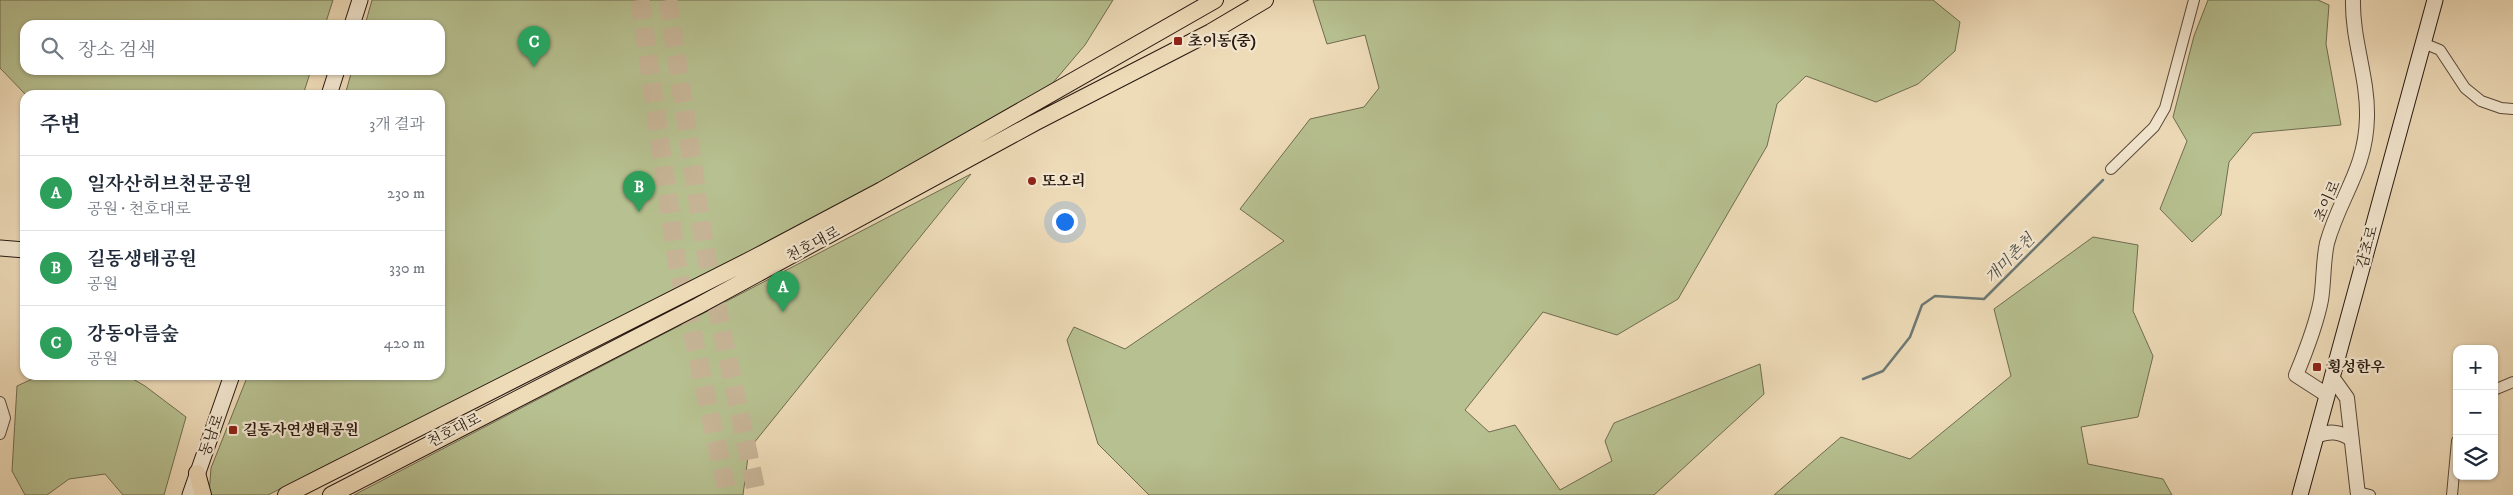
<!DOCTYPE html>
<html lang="ko">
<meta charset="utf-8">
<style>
body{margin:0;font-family:"IM FELL DW Pica","Noto Serif KR",serif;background:#f2f2f3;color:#1f2937}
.controls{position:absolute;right:15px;bottom:15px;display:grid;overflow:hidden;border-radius:10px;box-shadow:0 1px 4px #0004}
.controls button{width:45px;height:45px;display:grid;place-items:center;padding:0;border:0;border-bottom:1px solid #e0e1e3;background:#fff;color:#1f2937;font:25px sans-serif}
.you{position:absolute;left:1064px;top:221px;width:18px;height:18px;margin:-12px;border:4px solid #fff;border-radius:50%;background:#1a73e8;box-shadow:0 0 0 8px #1a73e833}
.badge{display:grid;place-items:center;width:32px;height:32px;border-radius:50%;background:#d93025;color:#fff;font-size:16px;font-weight:700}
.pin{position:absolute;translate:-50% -41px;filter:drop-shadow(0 1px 2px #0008)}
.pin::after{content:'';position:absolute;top:26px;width:18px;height:15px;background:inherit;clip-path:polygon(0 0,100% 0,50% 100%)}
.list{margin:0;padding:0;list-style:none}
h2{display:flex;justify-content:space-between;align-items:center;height:65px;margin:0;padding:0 20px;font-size:21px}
h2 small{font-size:16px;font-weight:400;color:#747a83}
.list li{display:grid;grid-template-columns:32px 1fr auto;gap:15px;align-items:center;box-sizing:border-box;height:75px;padding:0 20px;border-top:1px solid #e0e1e3}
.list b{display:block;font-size:19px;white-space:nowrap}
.list p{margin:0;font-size:16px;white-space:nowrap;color:#747a83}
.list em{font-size:16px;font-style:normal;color:#747a83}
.icon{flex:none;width:28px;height:28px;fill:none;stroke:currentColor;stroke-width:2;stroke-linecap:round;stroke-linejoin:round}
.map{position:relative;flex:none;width:2513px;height:495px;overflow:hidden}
.search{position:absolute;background:#fff;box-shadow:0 1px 4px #0004;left:20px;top:20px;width:425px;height:55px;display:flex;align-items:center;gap:12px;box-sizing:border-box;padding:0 18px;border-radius:15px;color:#747a83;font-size:19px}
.panel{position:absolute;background:#fff;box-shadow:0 1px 4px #0004;left:20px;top:90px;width:425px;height:290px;border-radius:15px}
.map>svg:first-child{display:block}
.green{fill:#b7c090;stroke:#706c50}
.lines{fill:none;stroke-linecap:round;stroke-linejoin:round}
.stream{stroke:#6d7974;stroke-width:2.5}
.motorway-tunnel{stroke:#c6b496;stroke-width:19;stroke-dasharray:19 9;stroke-linecap:butt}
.minor-casing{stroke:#5a493a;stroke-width:12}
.tertiary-casing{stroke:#5a493a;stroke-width:16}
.secondary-casing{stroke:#281810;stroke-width:17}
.primary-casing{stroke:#281810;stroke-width:18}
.minor{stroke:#f4e8d1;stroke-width:10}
.tertiary{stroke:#f4e8d1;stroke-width:14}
.secondary{stroke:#f4e8d1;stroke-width:15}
.primary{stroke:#eedbb8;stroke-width:16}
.poi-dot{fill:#8f2418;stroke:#f4e8d1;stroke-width:2}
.labels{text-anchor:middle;stroke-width:4.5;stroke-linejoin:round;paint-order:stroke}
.poi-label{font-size:15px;font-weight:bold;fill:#281810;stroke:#f4e8d1;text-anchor:start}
.street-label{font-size:15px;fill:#281810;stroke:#f4e8d1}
.water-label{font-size:16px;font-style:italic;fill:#50504a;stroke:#f4e8d1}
</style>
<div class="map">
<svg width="2513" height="495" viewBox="0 0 2513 495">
<rect width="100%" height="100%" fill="#eedbb8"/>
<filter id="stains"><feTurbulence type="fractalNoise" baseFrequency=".004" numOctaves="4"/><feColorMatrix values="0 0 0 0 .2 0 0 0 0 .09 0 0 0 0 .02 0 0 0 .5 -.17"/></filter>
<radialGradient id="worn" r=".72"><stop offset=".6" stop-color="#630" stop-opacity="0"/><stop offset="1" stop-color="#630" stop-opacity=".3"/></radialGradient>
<path class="green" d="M 0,0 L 333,0 L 325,25 L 25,25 L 25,70 L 311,70 L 303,95 L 26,95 L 0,68 Z
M 372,0 L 1113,0 L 1085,45 L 1029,111 L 693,290 L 334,461 L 268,495 L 209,495 L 211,468 L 248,375 L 440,375 L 440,95 L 345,95 L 352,70 L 440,70 L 440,25 L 365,25 Z
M 1313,0 L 1933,0 L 1960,22 L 1955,51 L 1918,84 L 1876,102 L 1806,76 L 1777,104 L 1767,146 L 1678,299 L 1617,335 L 1543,312 L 1465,410 L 1489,432 L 1515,425 L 1560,490 L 1612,461 L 1605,441 L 1614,423 L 1760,364 L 1764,394 L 1654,495 L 1149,495 L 1098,444 L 1067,340 L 1074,327 L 1125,349 L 1284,241 L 1240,209 L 1310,119 L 1364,107 L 1379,88 L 1365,35 L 1327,44 Z
M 2208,0 L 2318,0 L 2329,5 L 2326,44 L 2341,125 L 2253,133 L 2229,162 L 2221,215 L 2192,242 L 2160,209 L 2187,141 L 2173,117 L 2194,36 Z
M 971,174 L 749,449 L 743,495 L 354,495 Z
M 2093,237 L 2138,245 L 2133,311 L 2153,356 L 2138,417 L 2081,427 L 2088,464 L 2163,479 L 2172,495 L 1774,495 L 1841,437 L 1910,459 L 2011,376 L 1994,309 Z
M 41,375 L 126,375 L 145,386 L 186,417 L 164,495 L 123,495 L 105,474 L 69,479 L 47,495 L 25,495 L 12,471 L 17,386 Z"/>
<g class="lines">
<path class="stream" d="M 1863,379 L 1883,371 L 1910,337 L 1922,305 L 1935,296 L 1984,299 L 2103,180"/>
<path class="motorway-tunnel" d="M 640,0 L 677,263 L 728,495
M 668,0 L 706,255 L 757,495"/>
<g class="minor-casing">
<path id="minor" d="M 2423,43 L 2440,50 L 2465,88 L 2481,101 L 2501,108 L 2513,109
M 2111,169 L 2154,127 L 2165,108 L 2194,0
M 2494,390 L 2513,382
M 0,402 L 5,418 L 0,434
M 2358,492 L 2370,495
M 2452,495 L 2457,441"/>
</g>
<g class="tertiary-casing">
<path id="tertiary" d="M 2332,377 L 2347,398 L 2358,495
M 2327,395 L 2296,375 C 2306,351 2316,326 2321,300 C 2324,281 2323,261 2327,243 C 2340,196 2366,170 2367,117 C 2368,77 2352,40 2353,0
M 2316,436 C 2329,431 2339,431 2351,439"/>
</g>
<g class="secondary-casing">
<path id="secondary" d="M 352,25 L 360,0
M 329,95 L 337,70
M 0,248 L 25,250
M 190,495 L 232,375
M 2300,495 L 2435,0"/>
</g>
<g class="primary-casing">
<path id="primary" d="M 197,473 L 203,495
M 286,495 L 754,258 L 882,190 L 1215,0
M 331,495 L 698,306 L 1034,123 L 1211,32 L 1265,0"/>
</g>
<use href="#minor" class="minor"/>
<use href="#tertiary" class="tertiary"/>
<use href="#secondary" class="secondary"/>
<use href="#primary" class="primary"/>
</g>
<g class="poi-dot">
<rect x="1173" y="36" width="10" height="10" rx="2.5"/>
<circle cx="1032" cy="181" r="5"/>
<rect x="2312" y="362" width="10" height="10" rx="2.5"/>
<rect x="228" y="425" width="10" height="10" rx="2.5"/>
</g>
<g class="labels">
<g class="poi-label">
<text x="1188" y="46">초이동(중)</text>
<text x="1042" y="186">또오리</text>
<text x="2327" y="372">횡성한우</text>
<text x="243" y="435">길동자연생태공원</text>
</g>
<g class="street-label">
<text transform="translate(2327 201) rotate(-66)" y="5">초이로</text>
<text transform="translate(813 244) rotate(-28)" y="5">천호대로</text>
<text transform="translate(2367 247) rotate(-75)" y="5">감초로</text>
<text transform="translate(454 430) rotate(-27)" y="5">천호대로</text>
<text transform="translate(211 435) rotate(-70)" y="5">동남로</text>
</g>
<g class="water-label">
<text transform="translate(2009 258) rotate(-45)" y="6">개미촌천</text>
</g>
</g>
<rect width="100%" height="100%" filter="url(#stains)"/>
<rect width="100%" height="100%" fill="url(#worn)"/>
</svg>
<div class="controls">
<button>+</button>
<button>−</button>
<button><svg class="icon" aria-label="layers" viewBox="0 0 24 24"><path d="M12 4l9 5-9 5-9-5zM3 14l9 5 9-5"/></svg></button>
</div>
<div class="you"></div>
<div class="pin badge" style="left:783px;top:312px;background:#2e9e5b">A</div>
<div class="pin badge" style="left:639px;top:212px;background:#2e9e5b">B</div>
<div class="pin badge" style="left:534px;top:67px;background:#2e9e5b">C</div>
<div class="search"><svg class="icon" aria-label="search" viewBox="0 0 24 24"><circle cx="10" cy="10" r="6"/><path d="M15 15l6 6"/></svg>장소 검색</div>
<section class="panel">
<h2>주변<small>3개 결과</small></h2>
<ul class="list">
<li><span class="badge" style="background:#2e9e5b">A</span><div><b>일자산허브천문공원</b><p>공원 · 천호대로</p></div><em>230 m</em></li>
<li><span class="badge" style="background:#2e9e5b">B</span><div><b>길동생태공원</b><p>공원</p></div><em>330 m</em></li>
<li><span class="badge" style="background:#2e9e5b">C</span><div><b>강동아름숲</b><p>공원</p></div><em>420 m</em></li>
</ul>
</section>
</div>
